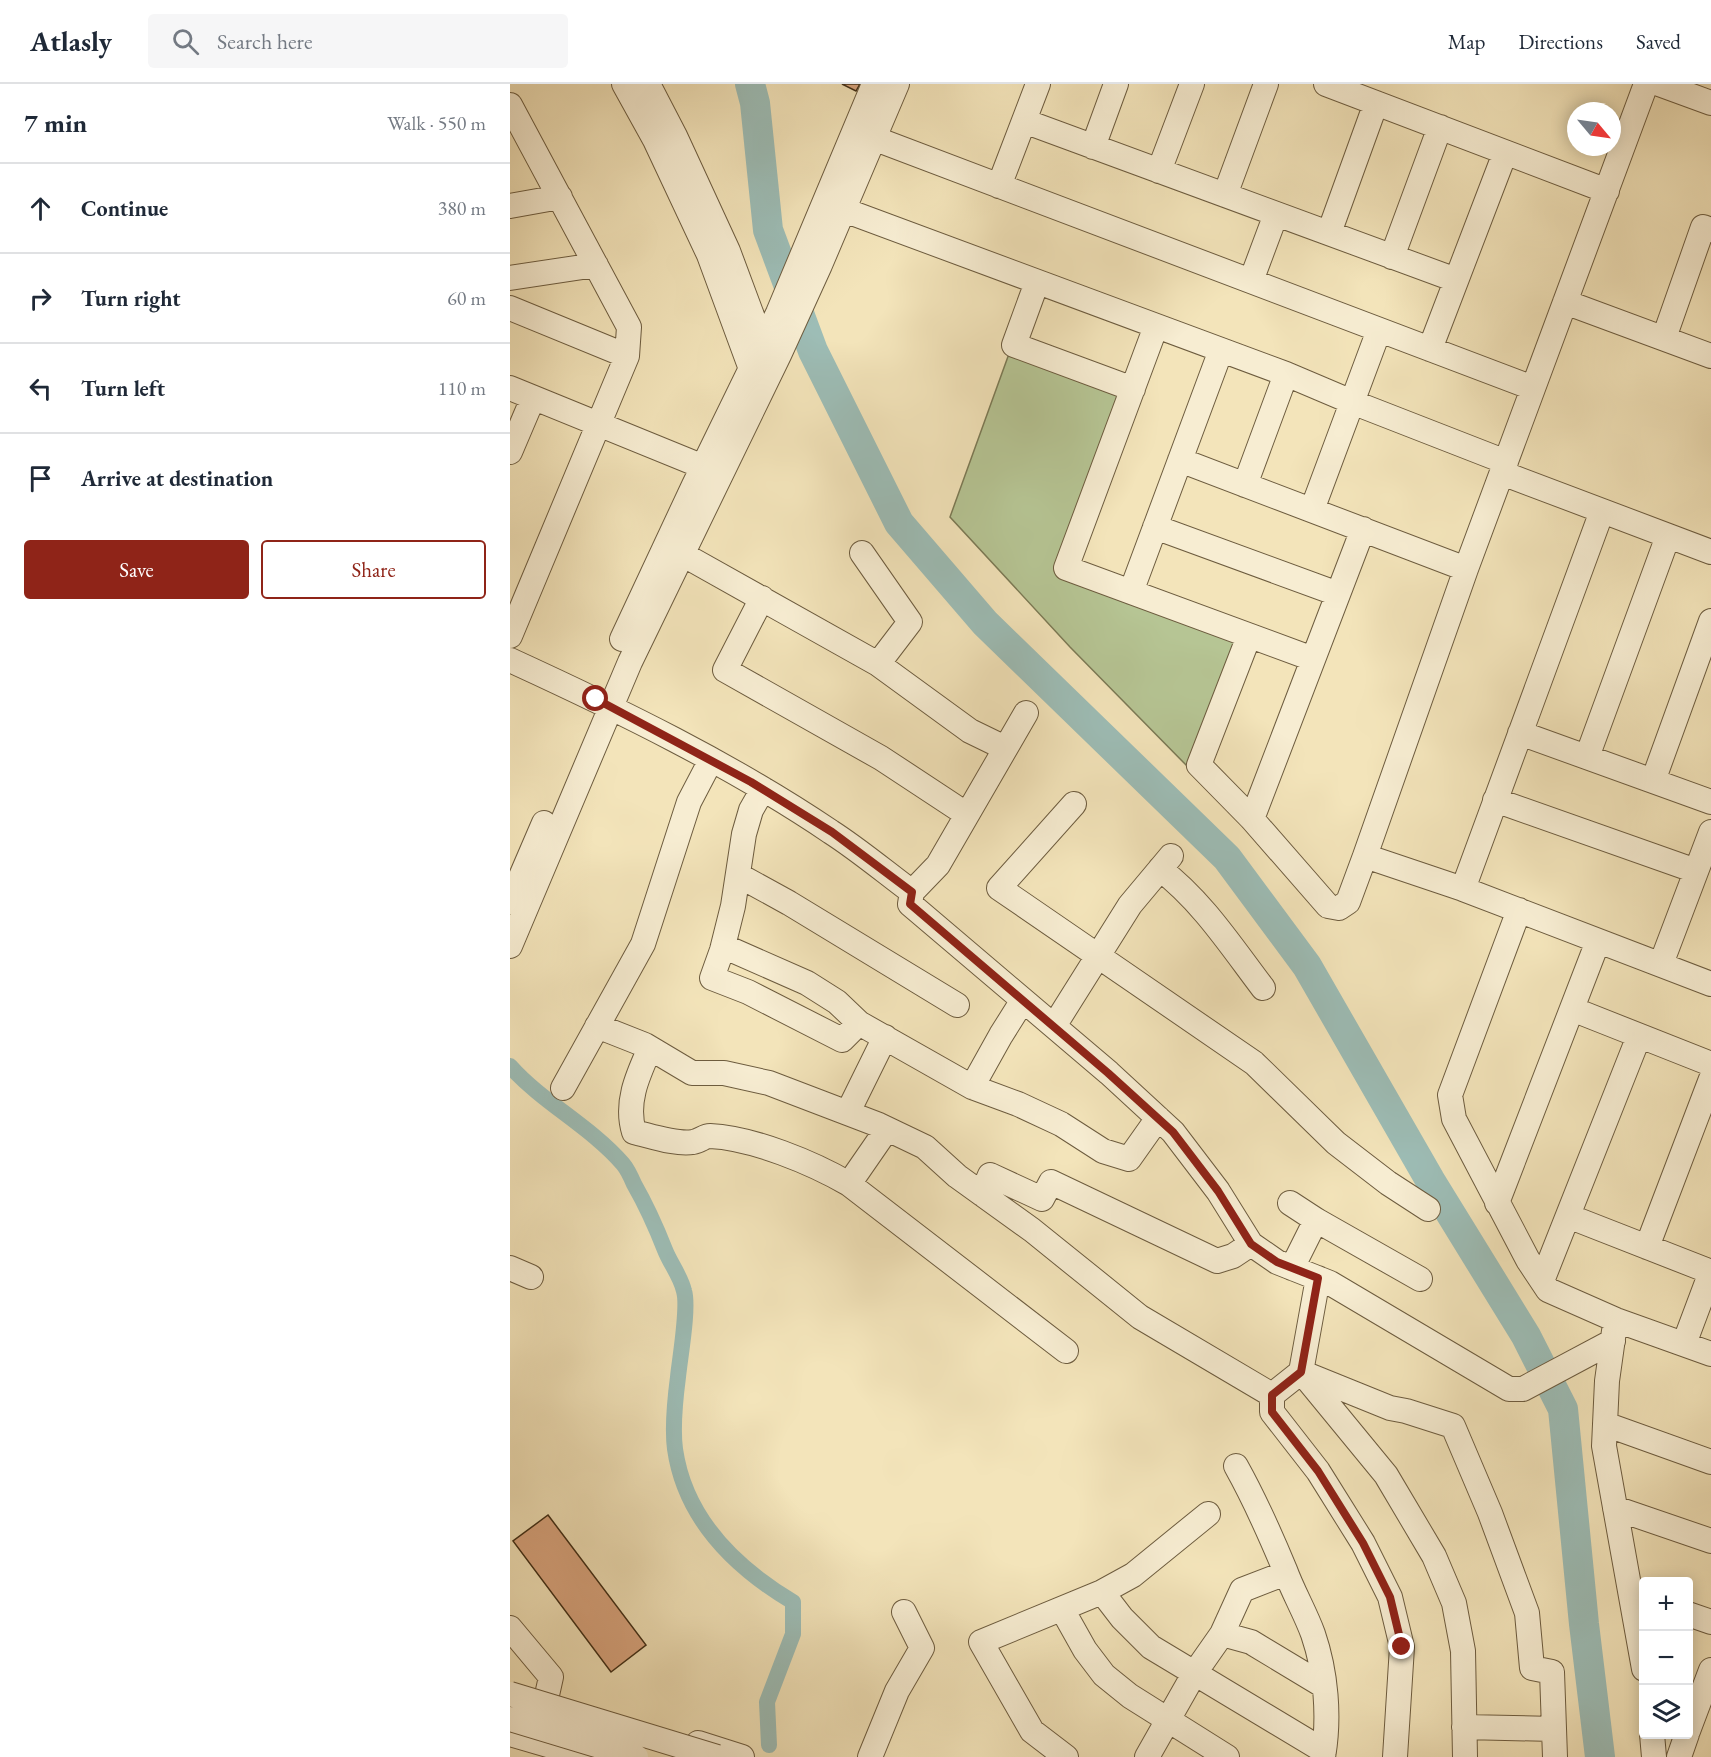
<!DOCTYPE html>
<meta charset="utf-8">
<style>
body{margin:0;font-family:"EB Garamond",serif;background:#f6f6f7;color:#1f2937}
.controls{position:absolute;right:18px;bottom:18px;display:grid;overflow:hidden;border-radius:6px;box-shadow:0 3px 15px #0003}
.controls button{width:54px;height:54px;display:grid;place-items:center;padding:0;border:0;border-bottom:2px solid #e0e1e3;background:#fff;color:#1f2937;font:30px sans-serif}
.compass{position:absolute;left:1057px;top:18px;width:54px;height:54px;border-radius:50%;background:#fff;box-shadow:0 3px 15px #0003;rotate:119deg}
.stop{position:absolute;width:18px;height:18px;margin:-14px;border:4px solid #8f2418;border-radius:50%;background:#fff}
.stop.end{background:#8f2418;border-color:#fff;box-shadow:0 2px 6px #0008}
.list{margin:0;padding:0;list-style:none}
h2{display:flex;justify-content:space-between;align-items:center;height:78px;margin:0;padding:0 24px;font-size:26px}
h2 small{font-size:20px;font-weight:400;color:#747a83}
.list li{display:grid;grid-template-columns:39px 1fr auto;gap:18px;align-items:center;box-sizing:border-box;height:90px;padding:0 24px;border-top:2px solid #e0e1e3}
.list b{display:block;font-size:22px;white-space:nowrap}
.list em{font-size:20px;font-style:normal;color:#747a83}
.actions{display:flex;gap:12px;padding:18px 24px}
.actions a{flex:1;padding:14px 0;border:2px solid #8f2418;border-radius:6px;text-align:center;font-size:21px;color:#8f2418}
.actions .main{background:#8f2418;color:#fff}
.icon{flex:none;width:33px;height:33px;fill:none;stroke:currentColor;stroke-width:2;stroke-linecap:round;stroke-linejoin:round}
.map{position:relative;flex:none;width:1201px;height:1673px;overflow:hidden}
header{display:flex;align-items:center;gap:36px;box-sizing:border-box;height:84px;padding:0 30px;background:#fff;border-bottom:2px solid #e0e1e3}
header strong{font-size:28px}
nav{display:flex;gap:33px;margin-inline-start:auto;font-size:21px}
.search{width:420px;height:54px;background:#f6f6f7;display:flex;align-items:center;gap:15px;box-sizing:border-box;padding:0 21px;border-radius:6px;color:#747a83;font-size:22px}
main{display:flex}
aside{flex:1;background:#fff}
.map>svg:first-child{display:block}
.green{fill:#b6c594;stroke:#7b7a55;stroke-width:1.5}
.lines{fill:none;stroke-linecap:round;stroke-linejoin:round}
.canal{stroke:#9dbdb6;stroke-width:16}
.river{stroke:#9dbdb6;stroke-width:30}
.building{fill:#d9a57f;stroke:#402e16;stroke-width:1.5}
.minor-casing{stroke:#6d5c3f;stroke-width:26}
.minor{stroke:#f7edd2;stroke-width:24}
.minor-bridge-casing{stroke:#6d5c3f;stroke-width:26;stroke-linecap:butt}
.minor-bridge{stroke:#f7edd2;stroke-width:24}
.route{stroke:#8f2418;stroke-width:8}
</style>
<header>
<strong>Atlasly</strong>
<div class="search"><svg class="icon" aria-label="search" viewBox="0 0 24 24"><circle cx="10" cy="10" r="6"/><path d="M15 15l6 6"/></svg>Search here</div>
<nav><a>Map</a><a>Directions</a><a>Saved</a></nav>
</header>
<main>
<aside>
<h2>7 min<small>Walk · 550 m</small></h2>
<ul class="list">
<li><svg class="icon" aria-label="ahead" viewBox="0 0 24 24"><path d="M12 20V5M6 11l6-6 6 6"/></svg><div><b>Continue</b></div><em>380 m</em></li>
<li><svg class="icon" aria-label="right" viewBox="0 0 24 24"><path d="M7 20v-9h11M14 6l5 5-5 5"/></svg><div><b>Turn right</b></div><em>60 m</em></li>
<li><svg class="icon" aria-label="left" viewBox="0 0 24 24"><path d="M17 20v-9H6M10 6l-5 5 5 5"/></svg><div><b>Turn left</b></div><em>110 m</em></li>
<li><svg class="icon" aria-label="arrive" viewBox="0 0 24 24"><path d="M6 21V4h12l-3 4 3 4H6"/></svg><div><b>Arrive at destination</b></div></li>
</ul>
<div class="actions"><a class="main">Save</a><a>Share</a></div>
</aside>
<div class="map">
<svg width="1201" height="1673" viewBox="0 0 1201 1673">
<rect width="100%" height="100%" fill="#f3e4ba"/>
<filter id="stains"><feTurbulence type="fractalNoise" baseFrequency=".00333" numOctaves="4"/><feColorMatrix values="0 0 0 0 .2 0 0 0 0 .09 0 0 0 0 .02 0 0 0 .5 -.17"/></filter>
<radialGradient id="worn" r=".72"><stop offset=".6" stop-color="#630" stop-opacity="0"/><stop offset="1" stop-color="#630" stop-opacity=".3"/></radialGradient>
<path class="green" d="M 500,267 L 615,308 L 547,489 L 726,557 L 678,683 L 560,563 L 440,433 Z"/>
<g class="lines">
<path class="canal" d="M 0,982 C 33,1019 80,1042 113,1080 C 118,1086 121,1093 124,1100 C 136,1121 146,1143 155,1166 C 160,1179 171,1193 174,1207 C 179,1223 170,1273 168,1293 C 165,1316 162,1342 165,1365 C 175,1435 226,1484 283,1518 L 283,1550 L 257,1618 L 259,1661"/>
<path class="river" d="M 240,0 L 245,19 L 258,146 L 303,267 L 389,439 L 475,539 L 717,774 L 797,882 L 920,1096 L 1016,1252 L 1053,1325 L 1074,1540 L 1090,1673"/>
</g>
<path class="building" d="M 332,0 L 350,0 L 346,7 Z
M 38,1431 L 136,1561 L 101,1588 L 3,1457 Z"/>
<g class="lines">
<g class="minor-casing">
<path id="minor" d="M 114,0 L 145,56 L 199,171 L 241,285 L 260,288 L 253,261 L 218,167 L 165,52 L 138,0
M 816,0 L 1097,107
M 1149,0 L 1201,19
M 0,21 L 119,243 L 117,272 L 0,552
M 514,37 L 946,196
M 350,49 L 1023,304
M 583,63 L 606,0
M 649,87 L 682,0
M 489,102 L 528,0
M 715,111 L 756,0
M 0,122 L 50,113
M 334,126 L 776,290 L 842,318 L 996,378
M 819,149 L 866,19
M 882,173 L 930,43
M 0,194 L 86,181
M 741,197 L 766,130
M 527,198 L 504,261 L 623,305
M 1055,218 L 1201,272
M 0,224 L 117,272
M 646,242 L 556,484 L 803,575
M 1154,254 L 1193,143 L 1201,146
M 920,265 L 995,69
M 0,304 L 206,388
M 0,368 L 23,314
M 670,376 L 956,485
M 992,389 L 1201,468
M 735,401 L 776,290
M 802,426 L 869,246
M 645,443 L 828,510
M 352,469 L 400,538 L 368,580
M 172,470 L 368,580 L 460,647 L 495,664
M 621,508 L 711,266
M 252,514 L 215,586 L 371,674 L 456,730
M 739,552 L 689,681 L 742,735 L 818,822 L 829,824 L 838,818 L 855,772 L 956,485 L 1136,0
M 112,555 L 184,401 L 268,229 L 364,0
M 0,576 C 109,626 222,681 321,748 C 349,766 375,788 402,808 L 400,820 L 599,989 L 663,1048 L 708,1107 L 741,1160 L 767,1178 L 820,1199 L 999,1305 L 1013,1305 L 1103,1257
M 1010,649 L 1201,718
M 1077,673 L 1158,452
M 1143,697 L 1201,537
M 253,705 L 241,726 L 234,750 L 223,822 L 212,866 L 202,894 L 238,908 L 332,956 L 349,939
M 985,716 L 1186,787
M 564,720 L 489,804 L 744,979 L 826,1059 L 878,1099 L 918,1125
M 742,735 L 853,445
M 855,772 L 953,805 L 1201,900
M 650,785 C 692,817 721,862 753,904
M 228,791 L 279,819 L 447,921
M 953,805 L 1092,427
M 402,808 L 428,781 L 516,629
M 0,818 L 34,739
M 1009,826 L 940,1011 L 944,1035 L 1018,1176 L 1038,1206 L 1106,1236 L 1201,1270
M 0,862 L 120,578 L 269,271 L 310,181 L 387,0
M 213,862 L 297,899 L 327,918 L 349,939 L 462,1003 L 508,1020 L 551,1040 L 593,1067 L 619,1075 L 648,1034
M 1151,880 L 1201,748
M 1062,925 L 1201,980
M 87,942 L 135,961 L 182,989 L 214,989 L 259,999 L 369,1041 L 415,1063 L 447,1092 L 522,1146 L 630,1233 L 762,1311 L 791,1288 L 808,1194
M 544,942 L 620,821 L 661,772
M 140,964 C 128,991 115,1018 124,1048 C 141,1052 167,1061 183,1058 C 190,1057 194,1052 200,1052 C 243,1054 303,1079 339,1100 L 556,1267
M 462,1003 L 491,951 L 513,916
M 53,1004 L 133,860 L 179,718 L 201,676
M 338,1028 L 375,953
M 339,1100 L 377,1045
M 472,1110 L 480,1091 L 532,1115 L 541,1098 L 707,1177 L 723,1172 L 741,1160
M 780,1119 L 806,1136 L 910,1195
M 987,1119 L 1088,857
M 1058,1132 L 1201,1188
M 1137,1163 L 1201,995
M 0,1184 L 21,1193
M 782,1184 L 806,1136
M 1032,1197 L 1129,952
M 1104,1247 L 1097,1297 L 1094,1362 L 1134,1585
M 1174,1260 L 1201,1188
M 791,1288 L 880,1324 L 896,1327 L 943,1342 L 980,1429 L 1017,1529 L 1022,1584 L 1042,1588 L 1045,1673
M 793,1290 L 876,1391 L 924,1472 L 944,1519 L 953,1567 L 955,1673
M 762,1311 L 762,1328 L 808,1387 L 853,1459 L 880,1513 L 892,1563 L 885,1673
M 1095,1340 L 1201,1378
M 726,1382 C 745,1416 760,1450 775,1486 C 783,1508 795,1528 803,1550 C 816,1588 820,1633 813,1673
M 1105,1424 L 1201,1457
M 592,1508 L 612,1534 L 641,1563 L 814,1667
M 552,1525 L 575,1566 L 594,1591 L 620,1612 L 717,1673
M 1178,1530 L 1201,1538
M 0,1544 L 41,1593 L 37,1611
M 712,1550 L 741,1558 L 814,1602
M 954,1643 L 1044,1645
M 1178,1647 L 1201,1586
M 0,1650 L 79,1673
M 1142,1650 L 1144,1673
M 188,1659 L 232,1673
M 360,1673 L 387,1607 L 412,1564 L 394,1528
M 556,1673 L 522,1647 L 471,1558 L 592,1508 L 623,1491 L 698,1430
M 637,1673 L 684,1590 L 712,1550 L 732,1506 L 776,1489
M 1169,1673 L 1177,1650"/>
</g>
<use href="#minor" class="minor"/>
<g class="minor-bridge-casing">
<path id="minor-bridge" d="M 0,1610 L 207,1673
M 0,1635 L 126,1673"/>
</g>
<use href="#minor-bridge" class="minor-bridge"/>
</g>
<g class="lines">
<path class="route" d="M 86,615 L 241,698 L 322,748 L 402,808 L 400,820 L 598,989 L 663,1048 L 708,1107 L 741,1160 L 767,1178 L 808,1194 L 791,1288 L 762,1311 L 762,1328 L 808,1387 L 853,1459 L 880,1513 L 892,1563"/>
</g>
<rect width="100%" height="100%" filter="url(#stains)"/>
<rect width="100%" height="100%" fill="url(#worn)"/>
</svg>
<div class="controls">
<button>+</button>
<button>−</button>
<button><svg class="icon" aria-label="layers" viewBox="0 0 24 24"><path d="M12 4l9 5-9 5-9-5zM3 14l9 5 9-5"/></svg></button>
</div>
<svg class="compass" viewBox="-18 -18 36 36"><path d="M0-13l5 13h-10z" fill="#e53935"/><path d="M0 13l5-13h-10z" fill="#747a83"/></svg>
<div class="stop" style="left:86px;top:615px"></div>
<div class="stop end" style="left:892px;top:1563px"></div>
</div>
</main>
